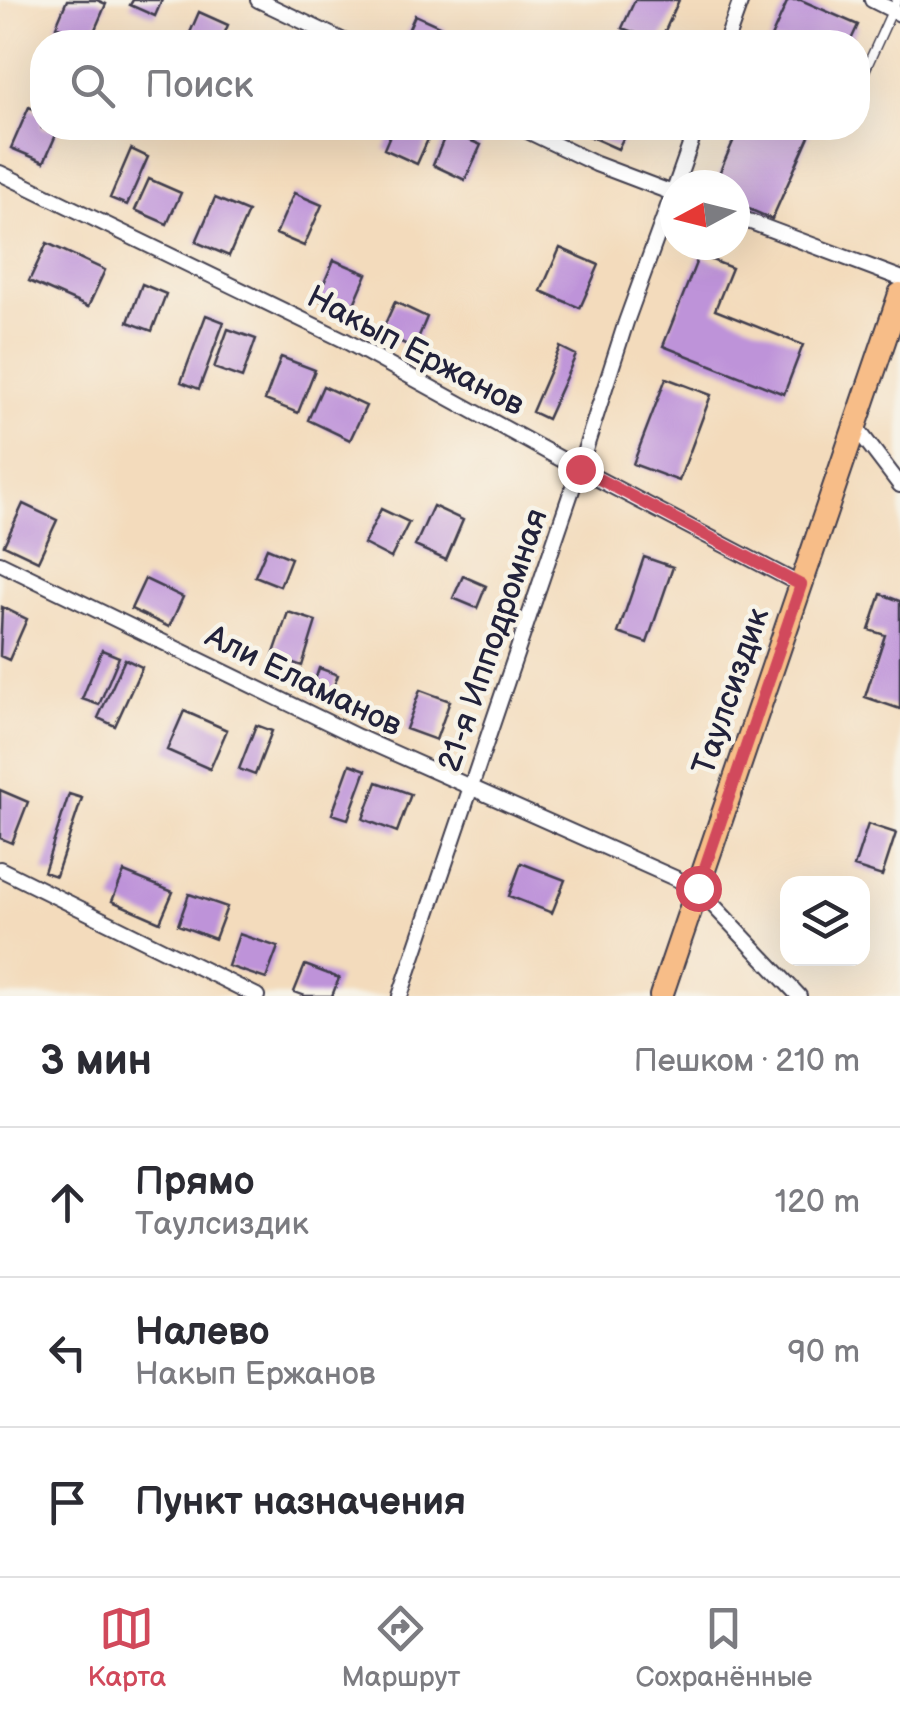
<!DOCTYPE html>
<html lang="ru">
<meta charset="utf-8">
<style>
body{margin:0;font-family:"Balsamiq Sans",sans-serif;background:#f7f7f7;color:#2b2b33}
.controls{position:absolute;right:30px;bottom:30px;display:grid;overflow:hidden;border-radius:20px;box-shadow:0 10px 40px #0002}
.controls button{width:90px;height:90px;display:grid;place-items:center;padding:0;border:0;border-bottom:2px solid #e1e1e2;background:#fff;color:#2b2b33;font:50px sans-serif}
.compass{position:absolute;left:660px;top:170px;width:90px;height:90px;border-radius:50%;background:#fff;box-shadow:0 10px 40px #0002;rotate:263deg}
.stop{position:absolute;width:30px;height:30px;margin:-22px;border:8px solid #d1495b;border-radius:50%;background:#fff}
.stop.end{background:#d1495b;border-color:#fff;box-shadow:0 2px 10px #0008}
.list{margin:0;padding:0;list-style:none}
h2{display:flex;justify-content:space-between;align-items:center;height:130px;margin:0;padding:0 40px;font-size:42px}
h2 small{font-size:32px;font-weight:400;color:#7c7c81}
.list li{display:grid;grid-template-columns:65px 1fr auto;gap:30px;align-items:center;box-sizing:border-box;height:150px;padding:0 40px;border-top:2px solid #e1e1e2}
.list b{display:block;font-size:38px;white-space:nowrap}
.list p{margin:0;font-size:32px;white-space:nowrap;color:#7c7c81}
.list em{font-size:32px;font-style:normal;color:#7c7c81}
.icon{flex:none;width:55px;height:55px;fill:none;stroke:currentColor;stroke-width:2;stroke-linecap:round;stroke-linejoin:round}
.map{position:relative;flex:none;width:900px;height:996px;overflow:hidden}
.search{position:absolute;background:#fff;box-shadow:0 10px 40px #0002;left:30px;right:30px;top:30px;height:110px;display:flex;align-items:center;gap:25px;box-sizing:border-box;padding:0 35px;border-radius:40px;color:#7c7c81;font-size:38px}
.sheet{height:580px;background:#fff}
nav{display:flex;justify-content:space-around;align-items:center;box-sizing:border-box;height:140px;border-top:2px solid #e1e1e2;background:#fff;font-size:28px;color:#7c7c81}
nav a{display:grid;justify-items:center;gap:5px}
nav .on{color:#d1495b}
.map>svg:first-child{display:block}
.building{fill:#be93d9}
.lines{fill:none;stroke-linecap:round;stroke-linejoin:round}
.lane-casing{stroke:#413e4e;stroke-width:11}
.street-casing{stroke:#413e4e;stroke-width:18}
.primary-casing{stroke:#413e4e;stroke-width:26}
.lane{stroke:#fff;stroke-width:8}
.street{stroke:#fff;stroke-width:14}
.primary{stroke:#f7bd88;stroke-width:22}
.route{stroke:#d1495b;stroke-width:12}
.labels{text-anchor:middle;stroke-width:9;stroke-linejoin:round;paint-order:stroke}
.street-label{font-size:32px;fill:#22223b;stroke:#f7f3e8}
</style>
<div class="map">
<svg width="900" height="996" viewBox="0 0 900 996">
<rect width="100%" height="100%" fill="#f7f3e8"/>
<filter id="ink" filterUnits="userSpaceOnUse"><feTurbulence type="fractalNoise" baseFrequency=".01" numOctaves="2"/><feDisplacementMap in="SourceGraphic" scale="20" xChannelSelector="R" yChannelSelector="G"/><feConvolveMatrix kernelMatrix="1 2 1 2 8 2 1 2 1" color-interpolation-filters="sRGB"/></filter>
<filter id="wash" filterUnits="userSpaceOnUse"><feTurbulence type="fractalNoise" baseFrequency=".0048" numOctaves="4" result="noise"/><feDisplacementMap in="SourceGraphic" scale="40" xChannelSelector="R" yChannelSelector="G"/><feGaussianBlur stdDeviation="2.25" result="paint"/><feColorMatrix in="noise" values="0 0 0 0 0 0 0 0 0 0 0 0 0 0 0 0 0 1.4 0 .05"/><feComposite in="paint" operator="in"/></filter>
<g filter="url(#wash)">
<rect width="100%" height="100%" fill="#f3dbbc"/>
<g id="blocks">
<path class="building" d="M 67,0 L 97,0 L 106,4 L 90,41 L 56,26 Z
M 133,0 L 162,0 L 155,16 L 130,5 Z
M 635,0 L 679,0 L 660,42 L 622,28 Z
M 788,0 L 801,0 L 858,25 L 850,42 L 769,42 Z
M 199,12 L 228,25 L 221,42 L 186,42 Z
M 415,15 L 446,29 L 440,42 L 403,42 Z
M 29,107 L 42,113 L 42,128 L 59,128 L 44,162 L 11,148 Z
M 393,128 L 433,128 L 417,164 L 384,149 Z
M 587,128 L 628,128 L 618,149 L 584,134 Z
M 739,128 L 795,128 L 810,134 L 772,219 L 735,203 L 735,185 L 714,185 Z
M 447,131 L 481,145 L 465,180 L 433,165 Z
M 131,149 L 148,157 L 127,205 L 110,198 Z
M 149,179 L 181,193 L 167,224 L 135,210 Z
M 294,193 L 322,205 L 304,246 L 276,234 Z
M 215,198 L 248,212 L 229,256 L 196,242 Z
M 47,243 L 105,270 L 88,307 L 29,281 Z
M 560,248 L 599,265 L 580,308 L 541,291 Z
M 699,255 L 732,268 L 715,310 L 803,345 L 784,394 L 663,346 Z
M 334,260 L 367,274 L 350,313 L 317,299 Z
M 142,284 L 166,294 L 152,331 L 128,322 Z
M 395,302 L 427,317 L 414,348 L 381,333 Z
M 206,315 L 224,322 L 199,389 L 181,382 Z
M 228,329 L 256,339 L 242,378 L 214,368 Z
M 560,347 L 576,355 L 547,419 L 532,412 Z
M 281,357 L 315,370 L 298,413 L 265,400 Z
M 666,378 L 711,395 L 679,481 L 633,464 Z
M 323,386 L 366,406 L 350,440 L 308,420 Z
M 23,504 L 57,520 L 38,561 L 4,545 Z
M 433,506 L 463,520 L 446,560 L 415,546 Z
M 381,509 L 409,522 L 391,558 L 364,544 Z
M 267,548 L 291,558 L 280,586 L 255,576 Z
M 644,557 L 673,567 L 647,643 L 618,633 Z
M 463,576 L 486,586 L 477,608 L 453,598 Z
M 145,579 L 183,597 L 169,627 L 131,609 Z
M 881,594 L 900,601 L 900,709 L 865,697 L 885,635 L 869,630 Z
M 2,607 L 27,619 L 9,660 L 0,656 Z
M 288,612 L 316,621 L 302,666 L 273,656 Z
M 102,650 L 119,657 L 99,705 L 82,699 Z
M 125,659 L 142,667 L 115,726 L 98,718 Z
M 319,668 L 338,675 L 328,702 L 310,695 Z
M 420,690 L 450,701 L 436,740 L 406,729 Z
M 184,711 L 227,730 L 210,769 L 167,750 Z
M 256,725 L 272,731 L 255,775 L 239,769 Z
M 350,764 L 366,770 L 348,819 L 332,814 Z
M 377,782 L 411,794 L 397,832 L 363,819 Z
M 0,790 L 28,802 L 12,843 L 0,838 Z
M 69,794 L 82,798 L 56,876 L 44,872 Z
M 868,824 L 896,833 L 882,876 L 854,867 Z
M 521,863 L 565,880 L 552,913 L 509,896 Z
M 124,872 L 173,892 L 160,922 L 112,901 Z
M 189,894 L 227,907 L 215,939 L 178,925 Z
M 239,934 L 278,947 L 266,979 L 228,966 Z
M 305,965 L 339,978 L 332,996 L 305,996 L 294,992 Z"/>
</g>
</g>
<g filter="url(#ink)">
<use href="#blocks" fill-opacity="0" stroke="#413e4e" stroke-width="2.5"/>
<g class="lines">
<g class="lane-casing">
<path id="lane" d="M 858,86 L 897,0"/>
</g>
<g class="street-casing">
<path id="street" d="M 258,0 L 346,42
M 872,0 L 900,14
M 726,42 L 741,0
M 521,128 L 596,164 L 675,194
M 0,173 L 344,340 L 579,469 L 801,585
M 676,185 L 696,128
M 735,216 L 900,278
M 855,426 L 900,485
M 0,563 L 358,737 L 697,888 L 799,996
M 0,869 L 257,996
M 400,996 L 579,469 L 626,322 L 675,187"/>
</g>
<g class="primary-casing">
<path id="primary" d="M 661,996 L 900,294"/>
</g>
<use href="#lane" class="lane"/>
<use href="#street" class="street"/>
<use href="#primary" class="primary"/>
</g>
</g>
<g class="lines" filter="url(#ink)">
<path class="route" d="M 580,469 L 801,585 L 698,888"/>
</g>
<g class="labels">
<g class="street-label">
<text transform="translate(416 350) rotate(28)" y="11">Накып Ержанов</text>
<text transform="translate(492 640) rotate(-71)" y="11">21-я Ипподромная</text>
<text transform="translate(304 680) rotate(26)" y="11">Али Еламанов</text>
<text transform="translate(730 691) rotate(-71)" y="11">Таулсиздик</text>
</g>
</g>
</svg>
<div class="controls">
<button><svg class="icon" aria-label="layers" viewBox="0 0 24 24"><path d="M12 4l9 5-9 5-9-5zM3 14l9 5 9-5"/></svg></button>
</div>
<svg class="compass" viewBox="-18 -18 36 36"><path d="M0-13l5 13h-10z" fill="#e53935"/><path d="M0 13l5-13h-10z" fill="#7c7c81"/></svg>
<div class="stop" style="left:698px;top:888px"></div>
<div class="stop end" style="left:580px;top:469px"></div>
<div class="search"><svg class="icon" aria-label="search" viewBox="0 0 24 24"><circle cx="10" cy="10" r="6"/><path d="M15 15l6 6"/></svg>Поиск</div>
</div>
<section class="sheet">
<h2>3 мин<small>Пешком · 210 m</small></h2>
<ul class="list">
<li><svg class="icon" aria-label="ahead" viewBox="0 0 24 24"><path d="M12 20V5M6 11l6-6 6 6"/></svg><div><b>Прямо</b><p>Таулсиздик</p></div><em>120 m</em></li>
<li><svg class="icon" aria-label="left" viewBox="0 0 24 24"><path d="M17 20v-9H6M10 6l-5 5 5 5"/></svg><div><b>Налево</b><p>Накып Ержанов</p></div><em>90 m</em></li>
<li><svg class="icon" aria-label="arrive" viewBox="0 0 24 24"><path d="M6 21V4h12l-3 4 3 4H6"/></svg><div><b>Пункт назначения</b></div></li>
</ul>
</section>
<nav>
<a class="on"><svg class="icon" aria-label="map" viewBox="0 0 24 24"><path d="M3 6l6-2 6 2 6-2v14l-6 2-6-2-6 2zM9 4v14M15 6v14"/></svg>Карта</a>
<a><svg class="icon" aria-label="directions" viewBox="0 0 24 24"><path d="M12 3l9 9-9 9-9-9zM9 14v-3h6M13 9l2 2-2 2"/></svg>Маршрут</a>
<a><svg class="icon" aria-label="saved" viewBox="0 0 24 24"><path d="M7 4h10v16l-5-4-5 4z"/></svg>Сохранённые</a>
</nav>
